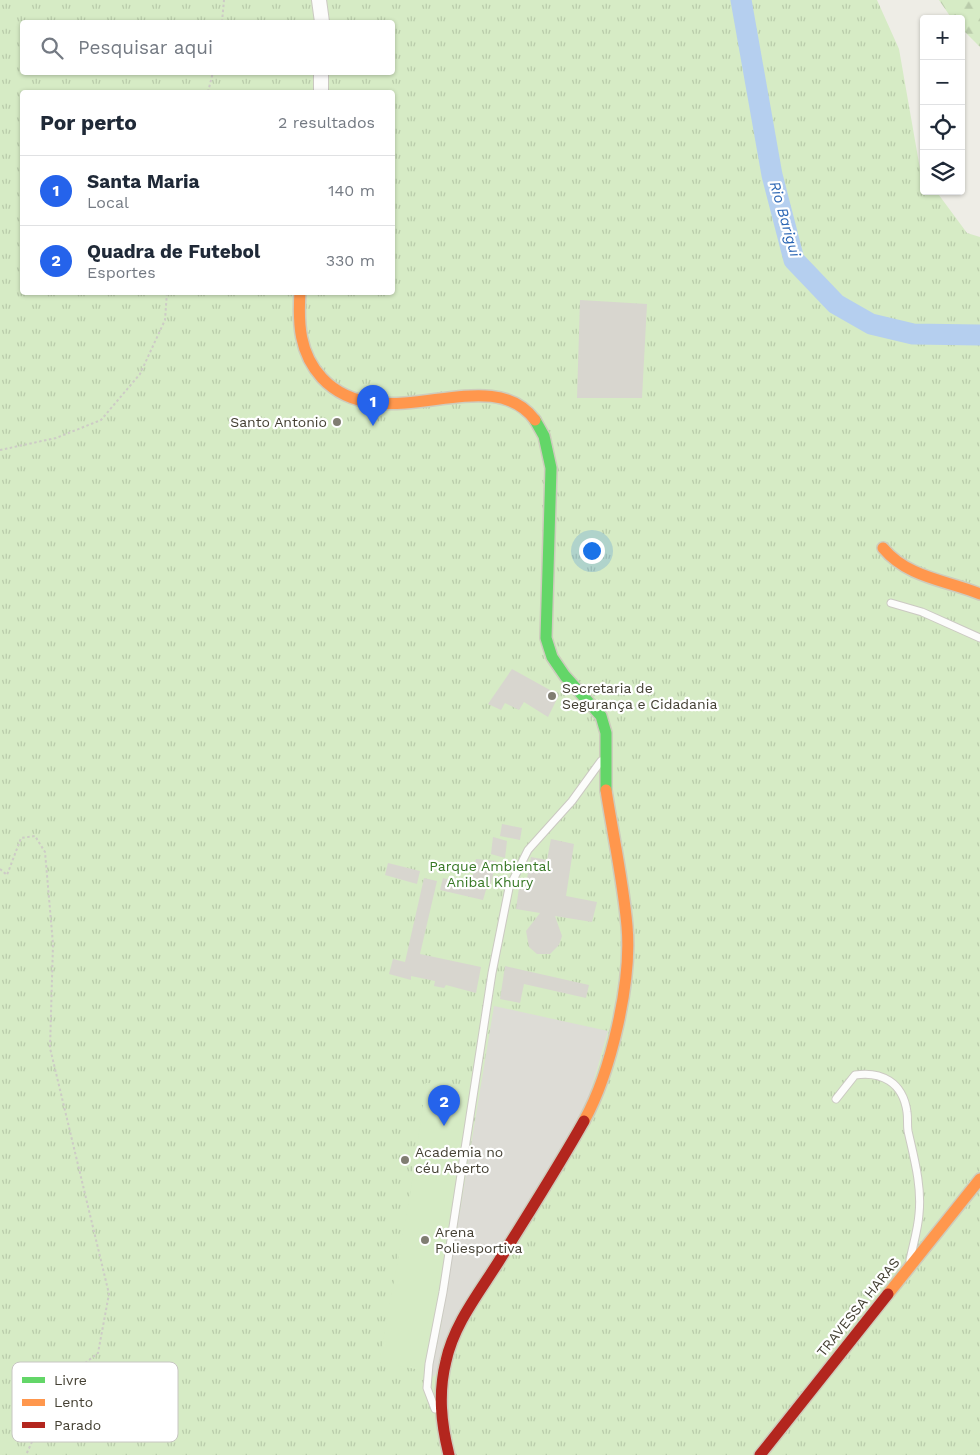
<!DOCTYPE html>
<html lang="pt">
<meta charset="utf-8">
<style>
body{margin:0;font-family:"Work Sans",sans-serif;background:#f2f2f3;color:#1f2937}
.controls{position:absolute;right:15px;top:15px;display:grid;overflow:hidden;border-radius:5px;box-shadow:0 1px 4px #0004}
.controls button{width:45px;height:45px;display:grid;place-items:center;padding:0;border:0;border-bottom:1px solid #e0e1e3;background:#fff;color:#1f2937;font:25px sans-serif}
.you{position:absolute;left:591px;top:550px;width:18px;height:18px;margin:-12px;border:4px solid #fff;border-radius:50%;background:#1a73e8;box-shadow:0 0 0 8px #1a73e833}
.badge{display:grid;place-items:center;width:32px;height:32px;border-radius:50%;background:#2563eb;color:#fff;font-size:16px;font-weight:700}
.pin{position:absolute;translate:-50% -41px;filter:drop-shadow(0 1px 2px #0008)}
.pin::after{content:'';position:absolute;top:26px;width:18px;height:15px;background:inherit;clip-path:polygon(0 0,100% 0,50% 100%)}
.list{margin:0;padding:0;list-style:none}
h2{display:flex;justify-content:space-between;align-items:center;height:65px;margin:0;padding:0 20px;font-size:21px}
h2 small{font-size:16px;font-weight:400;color:#747a83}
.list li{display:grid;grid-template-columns:32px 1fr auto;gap:15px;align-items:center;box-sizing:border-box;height:70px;padding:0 20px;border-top:1px solid #e0e1e3}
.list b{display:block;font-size:19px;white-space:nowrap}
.list p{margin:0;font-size:16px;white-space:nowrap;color:#747a83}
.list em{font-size:16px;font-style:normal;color:#747a83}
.icon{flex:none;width:28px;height:28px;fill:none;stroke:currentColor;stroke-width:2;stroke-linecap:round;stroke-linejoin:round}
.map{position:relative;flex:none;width:980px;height:1455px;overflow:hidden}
.search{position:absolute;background:#fff;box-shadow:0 1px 4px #0004;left:20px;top:20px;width:375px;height:55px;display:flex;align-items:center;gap:12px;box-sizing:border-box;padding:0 18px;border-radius:5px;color:#747a83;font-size:19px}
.panel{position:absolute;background:#fff;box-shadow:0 1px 4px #0004;left:20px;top:90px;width:375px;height:205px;border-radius:5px}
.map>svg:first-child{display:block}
.forest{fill:url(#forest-firs)}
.park{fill:url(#park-tufts);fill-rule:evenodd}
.garden{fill:#d6ebc5}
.parking{fill:#dddcd6}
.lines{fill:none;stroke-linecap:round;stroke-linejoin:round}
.river{stroke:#b5cfef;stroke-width:21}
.building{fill:#d8d6cf}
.lane-casing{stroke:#cbc9c2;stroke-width:9}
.street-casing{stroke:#cbc9c2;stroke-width:16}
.fast-casing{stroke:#ceccbd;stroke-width:14}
.slow-casing{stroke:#ceccbd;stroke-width:14}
.jam-casing{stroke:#ceccbd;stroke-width:14}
.path{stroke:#cdcbc6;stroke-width:2;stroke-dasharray:2.5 2.5;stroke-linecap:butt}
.lane{stroke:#fcfcfb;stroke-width:7}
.street{stroke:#fcfcfb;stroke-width:14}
.fast{stroke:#63d668;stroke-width:11}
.slow{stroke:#ff974d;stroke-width:11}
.jam{stroke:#b3261e;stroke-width:11}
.poi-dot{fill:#807d72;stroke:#fff;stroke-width:2}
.labels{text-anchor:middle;stroke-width:4.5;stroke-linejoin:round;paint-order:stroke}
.poi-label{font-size:14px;fill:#444033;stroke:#fff;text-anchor:start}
.park-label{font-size:14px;fill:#377825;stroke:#fff}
.street-label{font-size:14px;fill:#444033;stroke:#fff}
.water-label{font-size:15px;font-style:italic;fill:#2964b3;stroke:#fff}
.key{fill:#fff;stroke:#c7c6c2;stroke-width:1}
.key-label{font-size:14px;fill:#444033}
</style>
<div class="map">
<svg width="980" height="1455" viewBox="0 0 980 1455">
<defs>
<pattern id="forest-firs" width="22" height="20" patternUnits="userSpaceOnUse" patternTransform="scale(1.25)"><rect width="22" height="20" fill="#d6ebc5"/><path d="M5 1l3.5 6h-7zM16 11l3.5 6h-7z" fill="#b9cbaa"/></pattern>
<pattern id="park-tufts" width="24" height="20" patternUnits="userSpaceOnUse" patternTransform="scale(1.25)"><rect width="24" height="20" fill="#d6ebc5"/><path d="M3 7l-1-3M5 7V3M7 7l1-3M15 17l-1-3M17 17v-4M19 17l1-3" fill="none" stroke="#b9cbaa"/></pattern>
</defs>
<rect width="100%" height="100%" fill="#eeede6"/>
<path class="forest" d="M 939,0 L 980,0 L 980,47 L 961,28 L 961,19 L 952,19 Z"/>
<path class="park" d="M 0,0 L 877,0 L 899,49 L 920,169 L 924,174 L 924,191 L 936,191 L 967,233 L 980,237 L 980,1455 L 0,1455 ZM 22,22 L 392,22 L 392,72 L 22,72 ZM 22,92 L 392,92 L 392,292 L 22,292 Z"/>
<path class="garden" d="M 426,1083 L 474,1087 L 426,1371 L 379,1362 L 410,1195 Z"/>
<path class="parking" d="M 494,1006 L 608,1031 L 587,1104 L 434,1377 L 431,1373 L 441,1326 Z"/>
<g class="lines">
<path class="river" d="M 741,0 L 772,175 L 794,260 L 836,304 L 871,324 L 913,334 L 980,335"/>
</g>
<path class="building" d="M 580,300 L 647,304 L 642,398 L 577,398 Z
M 512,669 L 559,695 L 548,717 L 524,702 L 519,710 L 505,703 L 501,710 L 488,704 Z
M 502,824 L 522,828 L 520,840 L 500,836 Z
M 493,837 L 507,841 L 505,858 L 491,854 Z
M 551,839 L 574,844 L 566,896 L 597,902 L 592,922 L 555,916 L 562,936 L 559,945 L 550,954 L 537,954 L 529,947 L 526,931 L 540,913 L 516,909 L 519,888 L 525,889 L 531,857 L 547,860 Z
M 476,859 L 496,861 L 491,884 L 488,883 L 483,900 L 440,890 L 443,878 L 471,885 Z
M 388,863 L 420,871 L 417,884 L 385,875 Z
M 424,878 L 437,881 L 420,954 L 481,967 L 476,993 L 446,985 L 444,988 L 434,986 L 435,981 L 411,976 L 411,980 L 389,974 L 393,959 L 405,962 Z
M 505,966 L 589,985 L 586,998 L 524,984 L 520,1003 L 500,999 Z"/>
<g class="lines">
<g class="lane-casing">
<path id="lane" d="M 891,603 L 922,612 L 980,638
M 836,1099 L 855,1075 C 881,1071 903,1082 907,1112 C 908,1118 907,1124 908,1131 C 914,1158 922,1186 919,1214 C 918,1229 913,1245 910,1260
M 435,1409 L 427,1388 L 429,1364 L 443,1292 L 492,973 L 509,888 L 528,850 L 572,801 L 601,761"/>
</g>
<g class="street-casing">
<path id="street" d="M 319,0 L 322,22
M 321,92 L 321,72"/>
</g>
<g class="fast-casing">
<path id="fast" d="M 535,420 L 544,436 L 551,468 L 546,638 L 552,657 L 565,676 L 601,716 L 606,733 L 606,790"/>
</g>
<g class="slow-casing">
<path id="slow" d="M 300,292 C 298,323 299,353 322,378 C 382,442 489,358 535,420
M 883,548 C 908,578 946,580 980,594
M 584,1121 C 611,1072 632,982 627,926 C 623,880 613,835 606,790
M 888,1294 L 980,1179"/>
</g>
<g class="jam-casing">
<path id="jam" d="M 449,1455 C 441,1423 438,1393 446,1361 C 454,1324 479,1293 499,1261 C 528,1214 557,1169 584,1121
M 760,1455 L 888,1294"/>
</g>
<path class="path" d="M 222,22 L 224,0
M 208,92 L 213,72
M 0,450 L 56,438 L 101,420 L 140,374 L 165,320 L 167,292
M 0,869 L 7,875 L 21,838 L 35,836 L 45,852 L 53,944 L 50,1048 L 109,1294 L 98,1353 L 58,1384 L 26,1455"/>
<use href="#lane" class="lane"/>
<use href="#street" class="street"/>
<use href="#fast" class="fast"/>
<use href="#slow" class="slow"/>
<use href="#jam" class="jam"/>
</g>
<g class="poi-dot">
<circle cx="337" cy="422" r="5"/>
<circle cx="552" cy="696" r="5"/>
<circle cx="405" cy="1160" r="5"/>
<circle cx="425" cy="1240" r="5"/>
</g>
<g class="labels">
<g class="poi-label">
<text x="327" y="427" text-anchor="end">Santo Antonio</text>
<text x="562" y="693">Secretaria de<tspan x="562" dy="16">Segurança e Cidadania</tspan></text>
<text x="415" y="1157">Academia no<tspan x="415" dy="16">céu Aberto</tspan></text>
<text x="435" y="1237">Arena<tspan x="435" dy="16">Poliesportiva</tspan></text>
</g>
<g class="park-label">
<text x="490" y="871">Parque Ambiental<tspan x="490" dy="16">Anibal Khury</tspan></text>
</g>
<g class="street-label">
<text transform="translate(858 1307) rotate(-51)" y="5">TRAVESSA HARAS</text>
</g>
<g class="water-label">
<text transform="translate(785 219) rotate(74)" y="5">Rio Barigui</text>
</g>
</g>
<rect x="12" y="1362" width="166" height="80" rx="8" class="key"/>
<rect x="22" y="1377" width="23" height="6" fill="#63d668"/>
<rect x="22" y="1399" width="23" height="7" fill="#ff974d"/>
<rect x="22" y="1422" width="23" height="6" fill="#b3261e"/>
<g class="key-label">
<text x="54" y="1385">Livre</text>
<text x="54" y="1407">Lento</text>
<text x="54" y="1430">Parado</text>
</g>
</svg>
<div class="controls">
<button>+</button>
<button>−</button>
<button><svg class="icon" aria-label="locate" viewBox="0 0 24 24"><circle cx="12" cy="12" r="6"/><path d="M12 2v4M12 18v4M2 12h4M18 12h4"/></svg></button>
<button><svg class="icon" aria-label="layers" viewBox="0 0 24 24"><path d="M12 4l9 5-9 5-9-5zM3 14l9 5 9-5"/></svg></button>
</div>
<div class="you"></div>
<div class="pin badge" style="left:373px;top:426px">1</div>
<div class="pin badge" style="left:444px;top:1126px">2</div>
<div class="search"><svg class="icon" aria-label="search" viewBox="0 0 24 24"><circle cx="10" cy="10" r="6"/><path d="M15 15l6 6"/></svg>Pesquisar aqui</div>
<section class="panel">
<h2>Por perto<small>2 resultados</small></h2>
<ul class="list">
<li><span class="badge">1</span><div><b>Santa Maria</b><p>Local</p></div><em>140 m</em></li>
<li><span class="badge">2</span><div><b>Quadra de Futebol</b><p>Esportes</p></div><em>330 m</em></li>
</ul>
</section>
</div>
